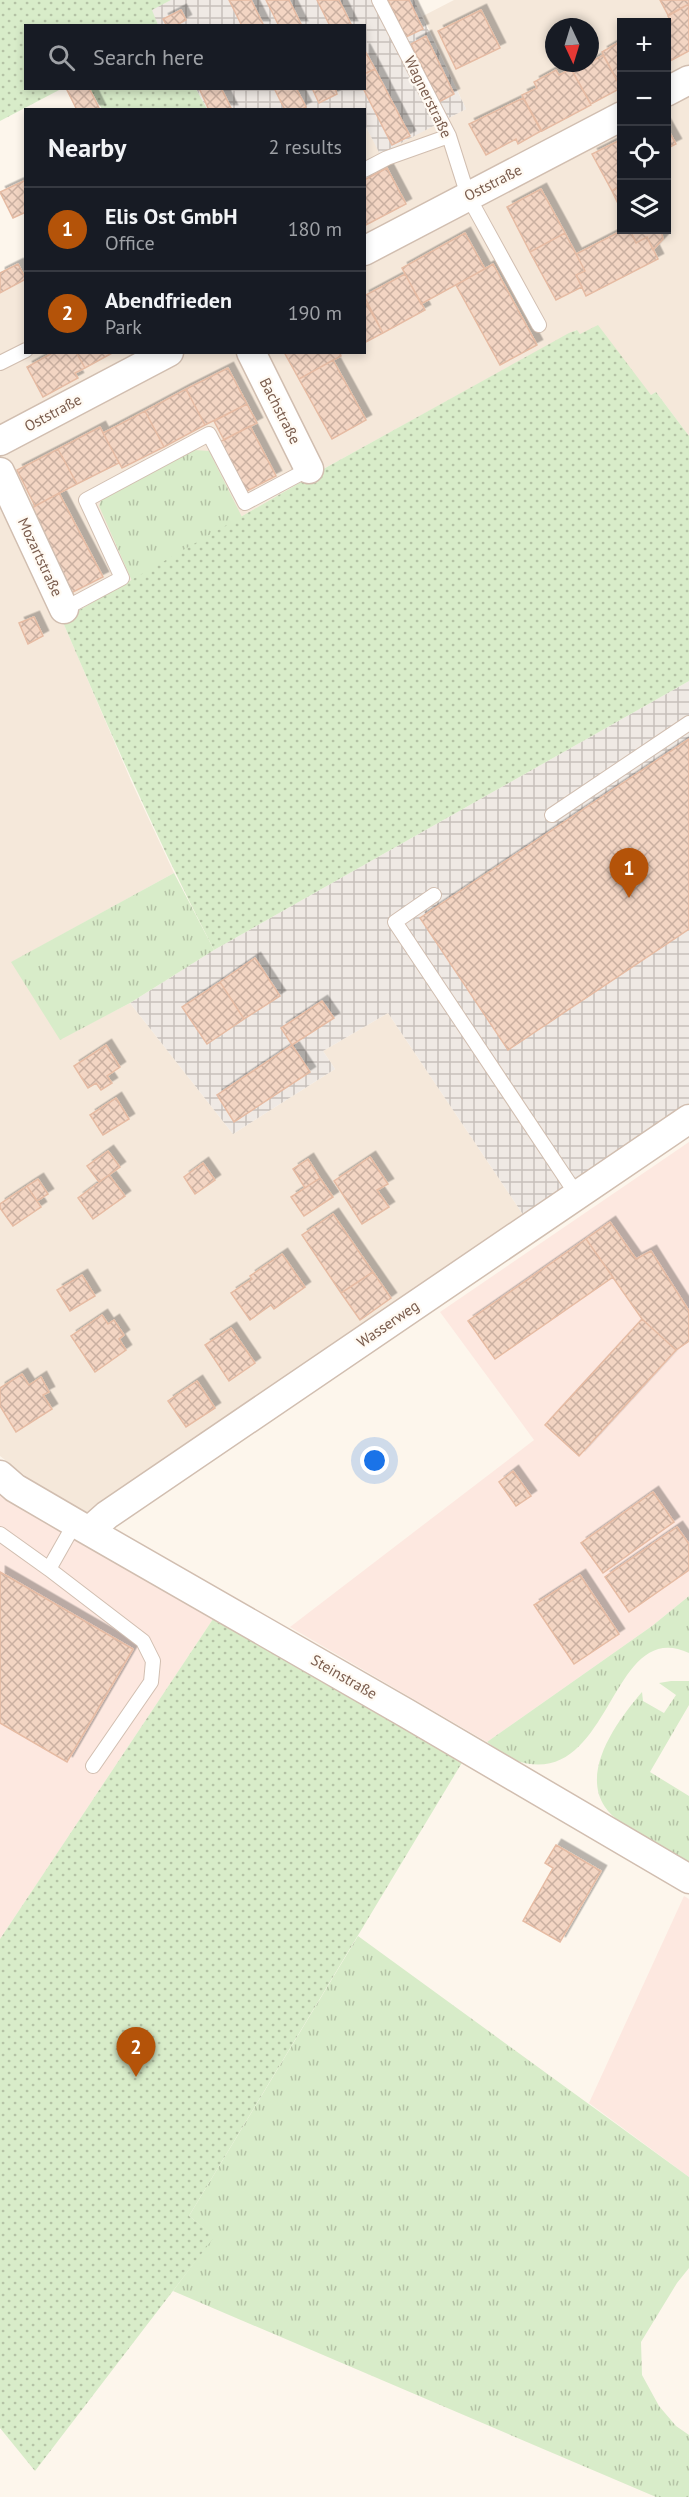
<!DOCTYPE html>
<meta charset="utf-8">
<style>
body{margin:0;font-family:"PT Sans",sans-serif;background:#20242c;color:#f1f3f6}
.controls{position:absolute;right:18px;top:18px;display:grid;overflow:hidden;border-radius:0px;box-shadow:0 3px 9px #0003}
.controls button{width:54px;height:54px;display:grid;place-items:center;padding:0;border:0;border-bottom:2px solid #363941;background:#171b24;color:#f1f3f6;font:30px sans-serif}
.compass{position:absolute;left:545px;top:18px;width:54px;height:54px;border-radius:50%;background:#171b24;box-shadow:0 3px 9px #0003;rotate:176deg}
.you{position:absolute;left:375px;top:1461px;width:21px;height:21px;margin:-15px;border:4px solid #fff;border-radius:50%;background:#1a73e8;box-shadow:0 0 0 9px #1a73e833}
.badge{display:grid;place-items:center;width:39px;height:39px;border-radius:50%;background:#b45309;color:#fff;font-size:20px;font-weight:700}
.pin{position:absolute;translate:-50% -50px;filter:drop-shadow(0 2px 3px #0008)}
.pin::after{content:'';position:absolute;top:32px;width:21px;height:18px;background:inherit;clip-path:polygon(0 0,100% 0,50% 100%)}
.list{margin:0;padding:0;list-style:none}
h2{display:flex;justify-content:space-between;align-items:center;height:78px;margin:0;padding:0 24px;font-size:26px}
h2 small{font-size:20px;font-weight:400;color:#9ea1a6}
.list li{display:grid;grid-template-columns:39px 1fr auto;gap:18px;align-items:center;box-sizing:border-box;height:84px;padding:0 24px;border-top:2px solid #363941}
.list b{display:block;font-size:22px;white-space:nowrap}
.list p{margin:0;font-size:20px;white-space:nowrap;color:#9ea1a6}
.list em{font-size:20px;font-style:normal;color:#9ea1a6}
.icon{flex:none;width:33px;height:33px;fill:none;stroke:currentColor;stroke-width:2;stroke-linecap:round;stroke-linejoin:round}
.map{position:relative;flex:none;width:689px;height:2497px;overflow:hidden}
.search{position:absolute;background:#171b24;box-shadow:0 3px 9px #0003;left:24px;top:24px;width:342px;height:66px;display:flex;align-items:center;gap:15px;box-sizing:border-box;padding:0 21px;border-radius:0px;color:#9ea1a6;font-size:22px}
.panel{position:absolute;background:#171b24;box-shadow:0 3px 9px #0003;left:24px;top:108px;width:342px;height:246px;border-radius:0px}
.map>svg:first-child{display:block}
.residential{fill:#f5e8da;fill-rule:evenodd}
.commercial{fill:#fde8e0}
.industrial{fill:url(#industrial-grid)}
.grass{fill:url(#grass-tufts)}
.park{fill:url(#park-dots)}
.building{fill:url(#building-cross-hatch);stroke:#e6bba3;stroke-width:1.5;filter:url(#shadow)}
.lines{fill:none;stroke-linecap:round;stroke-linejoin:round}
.service-casing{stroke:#d1beb0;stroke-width:16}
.minor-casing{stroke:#d1beb0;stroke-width:31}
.service{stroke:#fff;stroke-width:14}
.minor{stroke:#fff;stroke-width:28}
.labels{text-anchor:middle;stroke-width:4.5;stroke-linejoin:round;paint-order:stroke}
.street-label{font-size:15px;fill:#7a5c4d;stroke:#fffaf3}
</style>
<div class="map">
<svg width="689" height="2497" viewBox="0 0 689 2497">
<defs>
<pattern id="industrial-grid" width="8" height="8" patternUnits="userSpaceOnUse" patternTransform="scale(1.5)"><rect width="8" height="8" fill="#efe9e4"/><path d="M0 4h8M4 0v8" fill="none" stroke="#c7c0bb"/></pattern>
<pattern id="grass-tufts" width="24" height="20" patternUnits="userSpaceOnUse" patternTransform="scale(1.5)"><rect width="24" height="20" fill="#d8ecc9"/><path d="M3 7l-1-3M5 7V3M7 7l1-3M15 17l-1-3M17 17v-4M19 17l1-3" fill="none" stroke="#b4c2a5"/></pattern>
<pattern id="park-dots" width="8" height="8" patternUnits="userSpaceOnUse" patternTransform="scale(1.5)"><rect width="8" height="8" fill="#d8ecc9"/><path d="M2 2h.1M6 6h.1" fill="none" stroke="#b4c2a5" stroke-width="1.8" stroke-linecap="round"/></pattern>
<pattern id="building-cross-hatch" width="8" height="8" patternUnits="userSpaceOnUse" patternTransform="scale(1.5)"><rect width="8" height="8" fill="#f3d5c3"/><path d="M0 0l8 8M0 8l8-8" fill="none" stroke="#cab0a1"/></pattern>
<filter id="shadow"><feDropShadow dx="5.5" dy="-5.5" stdDeviation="0" flood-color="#0004"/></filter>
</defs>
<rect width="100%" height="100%" fill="#fdf6ec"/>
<path class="residential" d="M 454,0 L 689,0 L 689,436 L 656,392 L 651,395 L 576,330 L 327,467 L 62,620 L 132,783 L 174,873 L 12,962 L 60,1039 L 130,1003 L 233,1134 L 335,1069 L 323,1051 L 388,1013 L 524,1216 L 88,1516 L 38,1486 L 0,1456 L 0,294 L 25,280 L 26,352 L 364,352 L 365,125 L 380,153 L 466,109 L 423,16 ZM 622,22 L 666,22 L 666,230 L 622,230 ZM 554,27 L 590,27 L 590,63 L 554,63 Z"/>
<path class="commercial" d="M 689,1142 L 689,1596 L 652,1626 L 487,1742 L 290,1627 L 534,1440 L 440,1312 Z
M 0,1493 L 23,1509 L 213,1619 L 0,1939 Z
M 684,1896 L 689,1899 L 689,2177 L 589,2103 Z"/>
<path class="industrial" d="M 171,0 L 414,0 L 466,109 L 380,154 L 365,125 L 364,110 L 207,109 L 196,89 L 364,88 L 364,26 L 158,25 L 151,10 Z
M 689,681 L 689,1103 L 524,1216 L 388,1013 L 323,1051 L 335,1069 L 233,1134 L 130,1003 L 214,950 Z"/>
<path class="grass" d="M 194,450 L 209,451 L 242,517 L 132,581 L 99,506 L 102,498 Z
M 174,873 L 214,950 L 130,1003 L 60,1040 L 11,962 Z
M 689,1596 L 689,1653 C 608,1615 613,1795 514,1760 C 505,1756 495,1748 487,1742 L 652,1626 Z
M 671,1681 L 689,1681 L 689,1705 L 650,1772 L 689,1796 L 689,1864 C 668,1851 618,1827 605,1807 C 580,1770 619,1719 642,1692 L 643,1701 L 664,1713 L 676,1695 L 659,1683 Z
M 358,1936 L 689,2177 L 689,2268 L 677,2283 L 641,2342 L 642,2375 L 659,2406 L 676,2426 L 689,2435 L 689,2497 L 656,2497 L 173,2291 L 214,2236 L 189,2216 Z"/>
<path class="park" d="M 0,0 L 171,0 L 152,10 L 158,25 L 26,26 L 26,88 L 61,89 L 0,121 Z
M 90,89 L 196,89 L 207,109 L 102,109 Z
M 598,325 L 651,395 L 656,392 L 689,436 L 689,681 L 214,950 C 158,842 110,732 62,620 L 327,467 L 569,333 L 577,330 L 580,334 Z
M 213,1619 L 463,1761 L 189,2216 L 215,2236 L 35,2471 L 0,2428 L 0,1939 Z"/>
<path class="building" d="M 229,0 L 251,0 L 264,26 L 242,26 Z
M 266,0 L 289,0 L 302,26 L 279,26 Z
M 317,0 L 339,0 L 352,26 L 330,26 Z
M 388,0 L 409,0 L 423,29 L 406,37 Z
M 660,0 L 689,0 L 689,4 L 668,15 Z
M 689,4 L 689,51 L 670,61 L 666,56 L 666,23 L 671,21 L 668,16 Z
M 181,10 L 186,20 L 175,26 L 167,26 L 163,19 Z
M 481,10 L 500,48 L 456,69 L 438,31 Z
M 426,36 L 454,94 L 439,102 L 411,44 Z
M 622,38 L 622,88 L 621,88 L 602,52 L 621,41 L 620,39 Z
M 364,49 L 375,69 L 364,74 Z
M 603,55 L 621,88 L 591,104 L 573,72 Z
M 375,69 L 410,136 L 392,145 L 363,88 L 364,74 Z
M 571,69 L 591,105 L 542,131 L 522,95 L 537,88 L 534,82 L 556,70 L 559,75 Z
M 66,88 L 89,88 L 100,110 L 77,110 Z
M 199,88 L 221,88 L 232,110 L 209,110 Z
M 274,88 L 296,88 L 306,107 L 300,110 L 285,110 Z
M 312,88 L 335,88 L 337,94 L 319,103 Z
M 523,98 L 541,131 L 518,144 L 516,139 L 486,155 L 469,124 Z
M 666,126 L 676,144 L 666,149 Z
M 622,139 L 622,185 L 612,191 L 592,154 Z
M 387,168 L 406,204 L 364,226 L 364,180 Z
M 26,180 L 26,212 L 13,218 L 0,192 Z
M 622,185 L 622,212 L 612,191 Z
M 541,189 L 565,233 L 530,252 L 507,207 Z
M 623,230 L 630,230 L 636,243 L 647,237 L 658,259 L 586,296 L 576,275 L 585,271 L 576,254 Z
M 630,230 L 661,230 L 663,239 L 653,250 L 647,237 L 636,243 Z
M 465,233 L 485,269 L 421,304 L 402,268 Z
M 565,233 L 585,271 L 576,275 L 582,287 L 556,300 L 530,252 Z
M 18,264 L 26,279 L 0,293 L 0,273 Z
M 493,264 L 537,345 L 500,365 L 456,285 Z
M 405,274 L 425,310 L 383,333 L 364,296 Z
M 364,300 L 383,333 L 364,343 Z
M 54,352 L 76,352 L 85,368 L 75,373 L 78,378 L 43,397 L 27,367 Z
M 76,352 L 114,352 L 85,368 Z
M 284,352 L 339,352 L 341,356 L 299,379 Z
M 333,360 L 366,420 L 332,439 L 299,379 Z
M 228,368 L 247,404 L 205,425 L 186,389 Z
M 186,389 L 205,425 L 164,447 L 145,411 Z
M 247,404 L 257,423 L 224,440 L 214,421 Z
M 145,411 L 164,447 L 122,468 L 103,433 Z
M 250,426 L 276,476 L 245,492 L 219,442 Z
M 100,427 L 119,463 L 77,484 L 58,449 Z
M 58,449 L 77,484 L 35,506 L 17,470 Z
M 59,493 L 103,577 L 71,593 L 28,510 Z
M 34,617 L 43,636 L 28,644 L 19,623 Z
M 689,739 L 689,929 L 508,1050 L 420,918 Z
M 255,958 L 280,996 L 244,1019 L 220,982 Z
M 220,982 L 244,1019 L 207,1044 L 182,1007 Z
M 322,1001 L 334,1018 L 292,1045 L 281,1028 Z
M 106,1045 L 120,1067 L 107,1076 L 112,1083 L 101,1090 L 96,1083 L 88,1088 L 74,1066 Z
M 292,1045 L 310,1072 L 234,1122 L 217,1095 Z
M 116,1098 L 129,1119 L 103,1135 L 90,1115 Z
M 108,1151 L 120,1167 L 99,1182 L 87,1166 Z
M 370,1157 L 388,1184 L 377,1190 L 389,1207 L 362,1224 L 334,1181 Z
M 308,1159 L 320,1178 L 305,1188 L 293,1169 Z
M 203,1163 L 215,1180 L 195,1194 L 184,1177 Z
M 109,1175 L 125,1196 L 93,1219 L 78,1198 Z
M 320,1178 L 333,1197 L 304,1216 L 291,1197 Z
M 38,1179 L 48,1194 L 37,1201 L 27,1186 Z
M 27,1186 L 41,1207 L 13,1226 L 0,1208 L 0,1204 Z
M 333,1214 L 373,1272 L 341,1293 L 302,1235 Z
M 610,1222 L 636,1259 L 651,1251 L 689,1311 L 689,1341 L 676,1350 L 642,1319 L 586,1239 Z
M 586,1239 L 613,1277 L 495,1359 L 468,1321 Z
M 282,1254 L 305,1287 L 274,1309 L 271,1305 L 250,1320 L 231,1293 L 252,1279 L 250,1276 Z
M 373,1272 L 391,1298 L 360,1320 L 341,1293 Z
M 82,1275 L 95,1296 L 70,1311 L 57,1290 Z
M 102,1315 L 108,1324 L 114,1320 L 124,1335 L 119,1339 L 126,1350 L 95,1372 L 71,1336 Z
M 642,1319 L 676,1350 L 579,1456 L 545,1425 Z
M 231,1328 L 255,1363 L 229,1381 L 205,1345 Z
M 22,1374 L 29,1385 L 41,1377 L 49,1392 L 43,1395 L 52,1409 L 16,1432 L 0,1406 L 0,1388 Z
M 197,1381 L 215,1408 L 186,1427 L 168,1401 Z
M 513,1471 L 531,1496 L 516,1506 L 499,1482 Z
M 653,1492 L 674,1522 L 603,1573 L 581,1543 Z
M 677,1527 L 689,1544 L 689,1570 L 629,1612 L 605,1577 Z
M 0,1572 L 133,1649 L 67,1762 L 0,1723 Z
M 580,1575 L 619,1634 L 574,1664 L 534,1605 Z
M 556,1845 L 601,1871 L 560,1942 L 523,1921 L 553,1868 L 545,1863 Z"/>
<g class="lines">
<g class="service-casing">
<path id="service" d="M 379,0 L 449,136 L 468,196 L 539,325
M 364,170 L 387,158 L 449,136
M 0,363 L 26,350
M 64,609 L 122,578 L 86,500 L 209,434 L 245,503 L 309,469
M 552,815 L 689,723
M 434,895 L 395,922 L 577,1195
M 75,1523 L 49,1569 L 143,1641 L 153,1661 L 151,1682 L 93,1766
M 0,1534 L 49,1569"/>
</g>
<g class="minor-casing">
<path id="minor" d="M 666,92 L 689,80
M 364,251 L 622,116
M 251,352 L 309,469
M 0,441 L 169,352
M 0,472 L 64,609
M 0,1475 L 15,1488 L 75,1523 L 406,1713 L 689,1879
M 89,1531 L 107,1515 L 689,1119"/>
</g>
<use href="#service" class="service"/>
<use href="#minor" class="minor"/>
</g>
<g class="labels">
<g class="street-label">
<text transform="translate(428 97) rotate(64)" y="5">Wagnerstraße</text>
<text transform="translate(493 183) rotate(-27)" y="5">Oststraße</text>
<text transform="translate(280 411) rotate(63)" y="5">Bachstraße</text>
<text transform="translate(53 413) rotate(-28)" y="5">Oststraße</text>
<text transform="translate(40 557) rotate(65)" y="5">Mozartstraße</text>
<text transform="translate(388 1324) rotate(-34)" y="5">Wasserweg</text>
<text transform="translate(344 1677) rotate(30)" y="5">Steinstraße</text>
</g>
</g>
</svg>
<div class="controls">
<button>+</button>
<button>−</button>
<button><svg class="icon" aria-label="locate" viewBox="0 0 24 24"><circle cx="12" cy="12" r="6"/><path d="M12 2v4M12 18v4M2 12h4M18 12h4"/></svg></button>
<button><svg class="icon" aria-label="layers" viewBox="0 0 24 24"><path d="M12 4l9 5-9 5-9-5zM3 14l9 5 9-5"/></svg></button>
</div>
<svg class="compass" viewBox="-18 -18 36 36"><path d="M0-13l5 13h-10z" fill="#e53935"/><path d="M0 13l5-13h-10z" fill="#9ea1a6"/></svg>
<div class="you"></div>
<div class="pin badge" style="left:629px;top:898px">1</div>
<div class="pin badge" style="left:136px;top:2077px">2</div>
<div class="search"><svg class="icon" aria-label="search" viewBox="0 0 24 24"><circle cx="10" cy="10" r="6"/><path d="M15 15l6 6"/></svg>Search here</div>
<section class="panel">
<h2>Nearby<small>2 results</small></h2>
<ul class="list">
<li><span class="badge">1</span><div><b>Elis Ost GmbH</b><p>Office</p></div><em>180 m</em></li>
<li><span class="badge">2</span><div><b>Abendfrieden</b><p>Park</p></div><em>190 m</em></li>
</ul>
</section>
</div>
